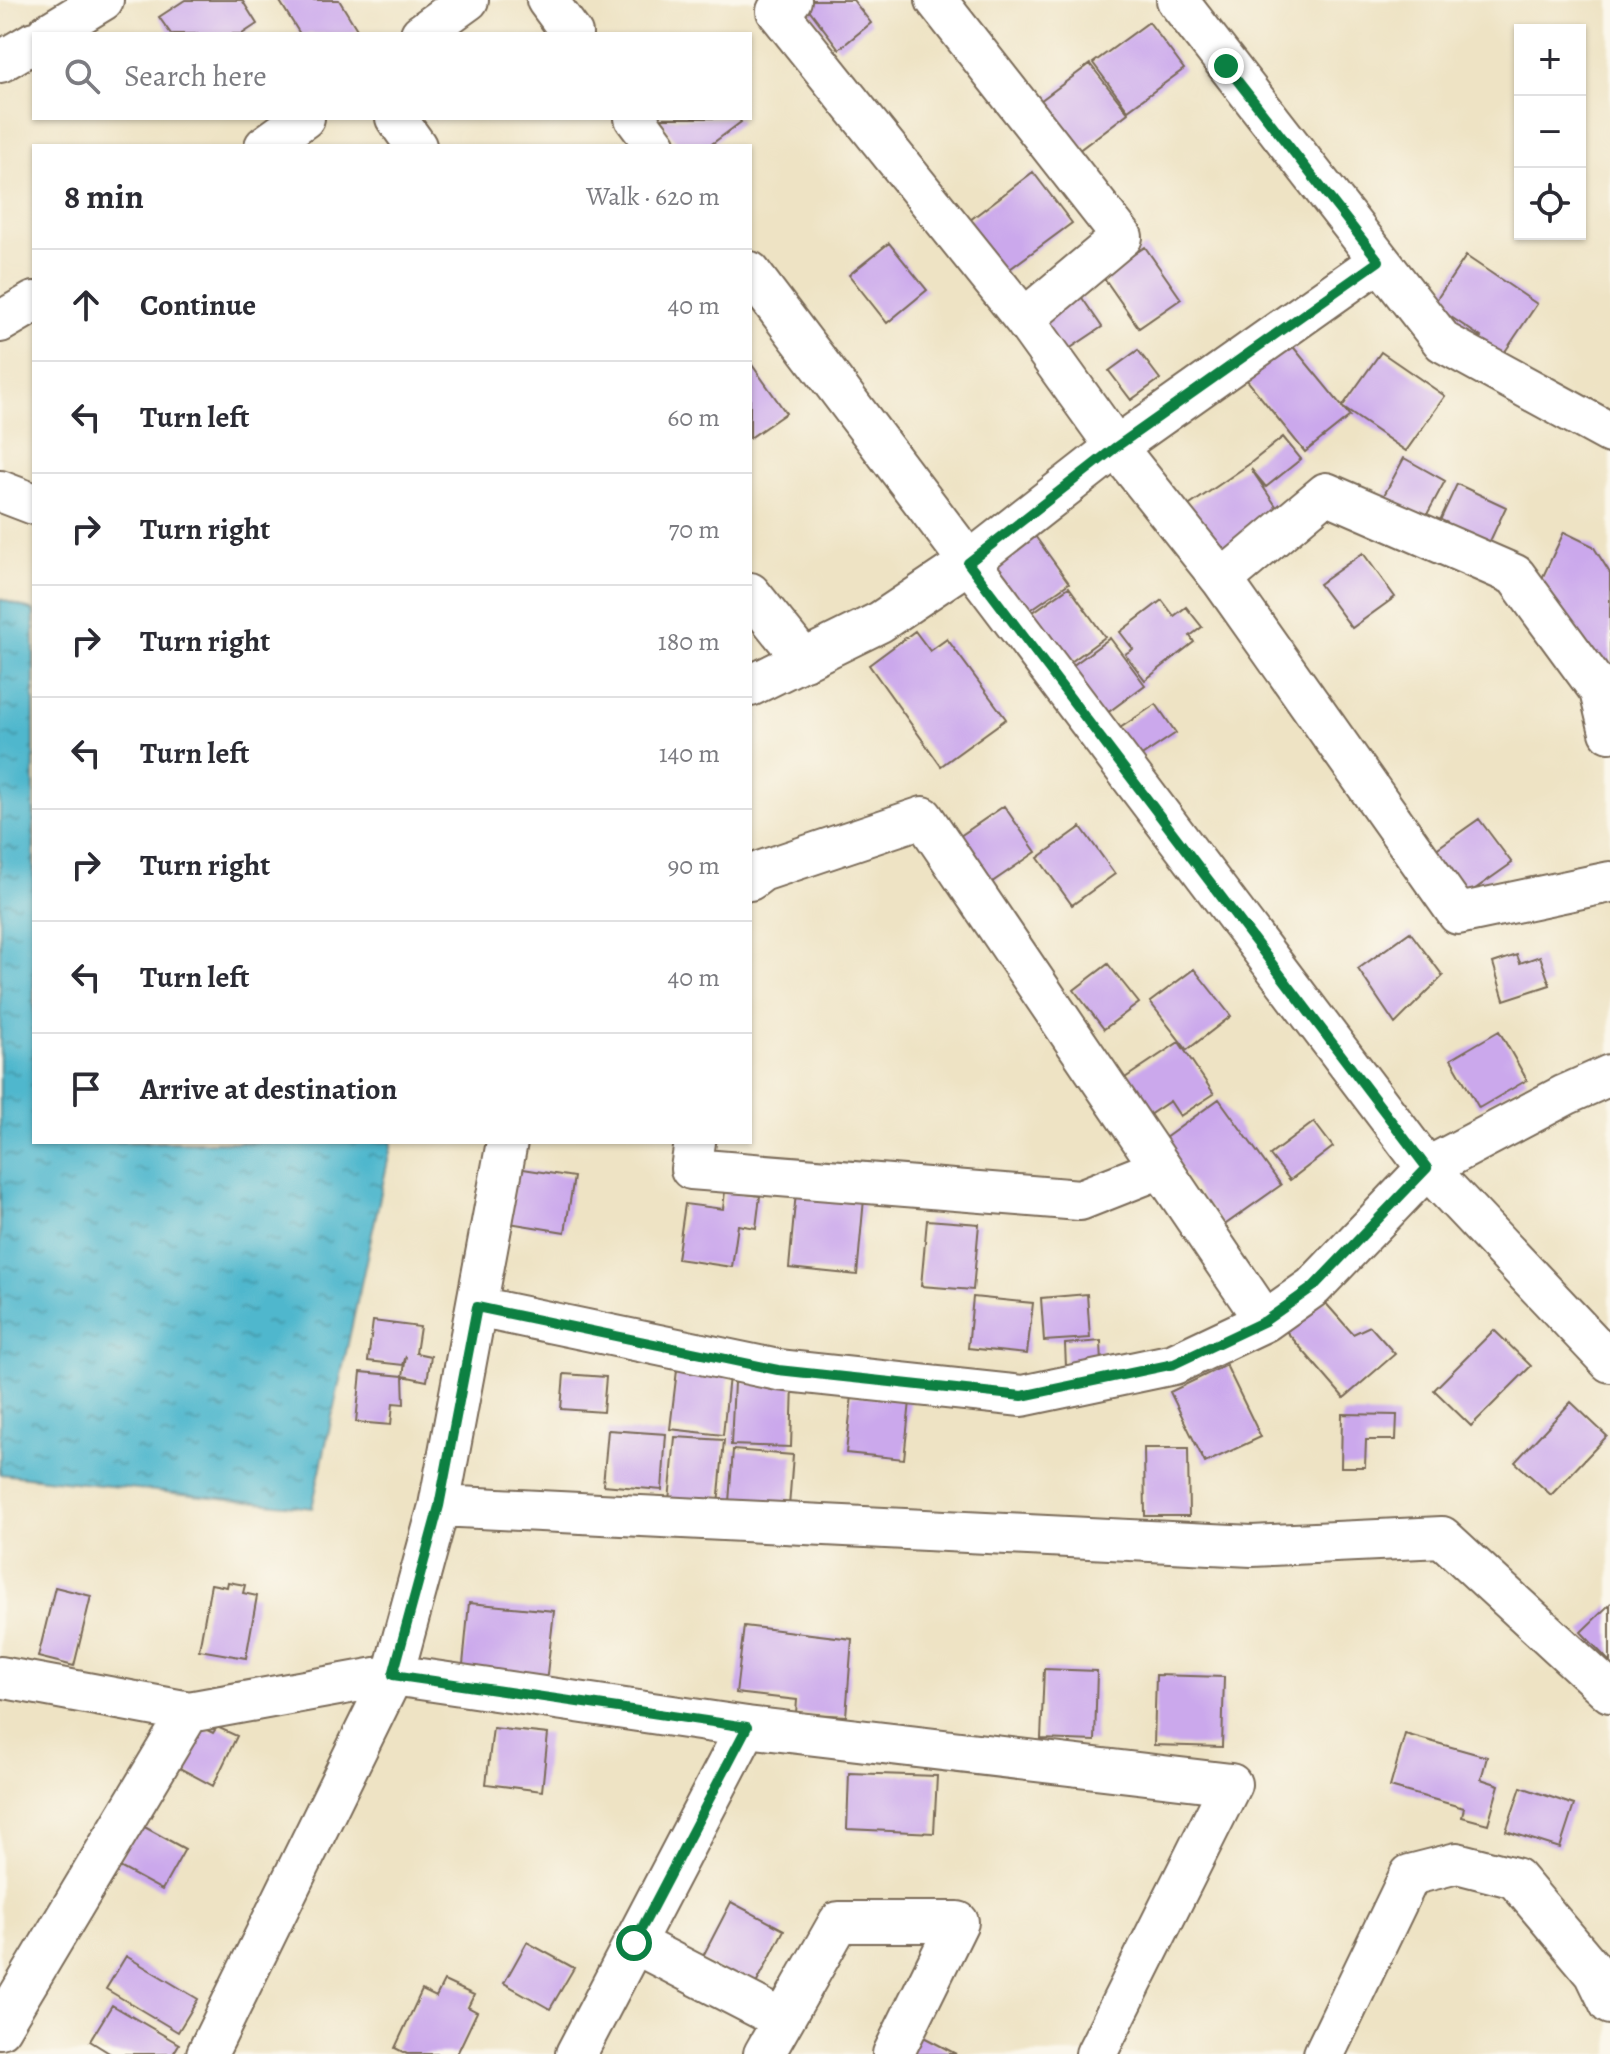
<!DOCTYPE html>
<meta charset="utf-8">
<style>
body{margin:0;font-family:Alegreya,serif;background:#f7f7f7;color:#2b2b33}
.controls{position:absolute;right:24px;top:24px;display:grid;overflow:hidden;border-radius:0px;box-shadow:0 2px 6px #0004}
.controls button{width:72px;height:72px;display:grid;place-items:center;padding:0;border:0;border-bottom:2px solid #e1e1e2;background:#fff;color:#2b2b33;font:40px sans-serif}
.stop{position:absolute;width:24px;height:24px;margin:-18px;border:6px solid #0b8043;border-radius:50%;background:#fff}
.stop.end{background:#0b8043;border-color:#fff;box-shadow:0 2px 8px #0008}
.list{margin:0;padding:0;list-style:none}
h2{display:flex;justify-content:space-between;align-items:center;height:104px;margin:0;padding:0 32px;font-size:34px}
h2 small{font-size:26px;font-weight:400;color:#7c7c81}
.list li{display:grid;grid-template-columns:52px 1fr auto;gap:24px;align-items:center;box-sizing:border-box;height:112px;padding:0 32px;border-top:2px solid #e1e1e2}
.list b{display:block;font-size:30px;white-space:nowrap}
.list em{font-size:26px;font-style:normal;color:#7c7c81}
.icon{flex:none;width:44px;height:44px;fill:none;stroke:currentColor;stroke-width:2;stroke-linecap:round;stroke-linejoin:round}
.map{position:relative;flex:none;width:1610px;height:2054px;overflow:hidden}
.search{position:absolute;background:#fff;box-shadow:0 2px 6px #0004;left:32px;top:32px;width:720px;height:88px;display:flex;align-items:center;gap:20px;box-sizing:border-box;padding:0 28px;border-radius:0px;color:#7c7c81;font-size:30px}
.panel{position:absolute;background:#fff;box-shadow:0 2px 6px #0004;left:32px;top:144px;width:720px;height:1000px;border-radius:0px}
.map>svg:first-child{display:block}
.water{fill:url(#water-ripples);stroke:#457076;stroke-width:2}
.building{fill:#cba8ec}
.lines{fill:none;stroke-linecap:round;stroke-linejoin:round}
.street-casing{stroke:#7a6b58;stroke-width:44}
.street{stroke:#fff;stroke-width:40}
.route{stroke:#0b8043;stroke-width:10}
</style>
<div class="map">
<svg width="1610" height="2054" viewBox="0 0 1610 2054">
<defs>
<pattern id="water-ripples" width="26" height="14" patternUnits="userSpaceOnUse" patternTransform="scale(2)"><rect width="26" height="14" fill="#4fb7cd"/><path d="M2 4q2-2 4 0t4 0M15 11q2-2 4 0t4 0" fill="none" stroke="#4395a6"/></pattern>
</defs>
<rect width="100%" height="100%" fill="#fbf7ec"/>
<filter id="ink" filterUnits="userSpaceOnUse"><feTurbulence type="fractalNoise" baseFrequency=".0125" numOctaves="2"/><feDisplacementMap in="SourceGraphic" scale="16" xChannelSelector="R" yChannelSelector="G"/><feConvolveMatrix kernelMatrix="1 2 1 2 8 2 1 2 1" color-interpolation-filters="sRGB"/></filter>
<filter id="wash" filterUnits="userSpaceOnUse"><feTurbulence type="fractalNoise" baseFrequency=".006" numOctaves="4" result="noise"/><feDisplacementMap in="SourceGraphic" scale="32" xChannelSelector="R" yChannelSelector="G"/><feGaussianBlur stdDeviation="1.8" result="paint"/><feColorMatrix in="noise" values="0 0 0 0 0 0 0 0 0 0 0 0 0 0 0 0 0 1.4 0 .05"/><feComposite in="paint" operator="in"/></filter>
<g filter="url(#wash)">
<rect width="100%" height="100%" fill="#eee3c4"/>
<path class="water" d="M 0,599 L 34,611 L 34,1142 L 392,1142 L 312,1508 L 0,1474 Z"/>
<g id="blocks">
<path class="building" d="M 185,0 L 242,0 L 257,24 L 242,34 L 171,34 L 159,17 Z
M 279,0 L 339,0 L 358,31 L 352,34 L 300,34 Z
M 802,0 L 853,0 L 871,23 L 839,49 Z
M 1149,22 L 1184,69 L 1128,110 L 1093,63 Z
M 1090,64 L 1128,113 L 1078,151 L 1040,101 Z
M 659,118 L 738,118 L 741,122 L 709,146 L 680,146 Z
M 1033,172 L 1072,223 L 999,277 L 961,227 Z
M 889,243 L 927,290 L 887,323 L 849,275 Z
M 1145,247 L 1181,299 L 1139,328 L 1102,275 Z
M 1466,256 L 1537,304 L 1494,368 L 1470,353 L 1481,337 L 1433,305 Z
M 1076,289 L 1102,327 L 1063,353 L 1037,314 Z
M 1290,343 L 1350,416 L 1305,452 L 1246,379 Z
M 1138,350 L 1160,379 L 1131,400 L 1109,371 Z
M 1381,352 L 1445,396 L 1406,451 L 1342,407 Z
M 750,362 L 786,413 L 750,438 Z
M 1283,437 L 1301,459 L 1266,487 L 1251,469 L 1286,521 L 1227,563 L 1187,507 L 1248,465 Z
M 1404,458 L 1445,481 L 1424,520 L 1383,497 Z
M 1457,484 L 1506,507 L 1485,552 L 1436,529 Z
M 1030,529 L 1069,583 L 1016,620 L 994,565 Z
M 1564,532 L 1593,546 L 1610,573 L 1610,675 L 1606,665 L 1597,669 L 1538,587 Z
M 1363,553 L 1395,597 L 1352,628 L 1319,584 Z
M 1069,587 L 1105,637 L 1053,675 L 1016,624 Z
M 1162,600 L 1174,616 L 1186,607 L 1202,627 L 1190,636 L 1194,642 L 1145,680 L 1125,654 L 1133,649 L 1120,632 Z
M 915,631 L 930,651 L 947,639 L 1006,719 L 941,766 L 869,665 Z
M 1110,638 L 1145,685 L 1091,725 L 1056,678 Z
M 1156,704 L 1176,733 L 1137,759 L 1117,730 Z
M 1004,806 L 1036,852 L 979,891 L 947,845 Z
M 1479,819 L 1512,863 L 1458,901 L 1425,857 Z
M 1081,827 L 1115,874 L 1072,905 L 1038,858 Z
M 1410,932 L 1443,976 L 1395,1024 L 1358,969 Z
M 1517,955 L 1520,963 L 1540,956 L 1550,985 L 1504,1000 L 1493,963 Z
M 1108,964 L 1139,1003 L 1104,1029 L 1074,990 Z
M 1194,969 L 1231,1016 L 1187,1050 L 1150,1002 Z
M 1499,1031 L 1527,1080 L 1479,1108 L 1451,1059 Z
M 1179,1042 L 1214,1094 L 1180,1116 L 1170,1101 L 1134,1125 L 1110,1088 Z
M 1219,1099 L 1281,1185 L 1223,1226 L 1161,1141 Z
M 1314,1122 L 1333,1147 L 1290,1180 L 1270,1155 Z
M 517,1168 L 574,1177 L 565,1232 L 509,1223 Z
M 725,1191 L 760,1196 L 756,1228 L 738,1225 L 732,1267 L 677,1259 L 685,1204 L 723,1209 Z
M 796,1192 L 864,1199 L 857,1275 L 789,1268 Z
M 927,1220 L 979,1224 L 973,1290 L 921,1286 Z
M 1087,1294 L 1090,1338 L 1044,1341 L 1041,1298 Z
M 973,1297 L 1033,1303 L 1027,1354 L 968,1348 Z
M 1323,1300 L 1353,1334 L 1370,1326 L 1395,1354 L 1344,1398 L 1286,1331 Z
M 373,1321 L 420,1327 L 416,1353 L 431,1356 L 427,1381 L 403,1376 L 406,1356 L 403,1365 L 368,1361 Z
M 1494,1330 L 1531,1366 L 1471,1426 L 1434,1390 Z
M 1101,1341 L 1102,1365 L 1066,1367 L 1065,1344 Z
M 1226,1365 L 1261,1437 L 1205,1463 L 1170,1392 Z
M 677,1370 L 729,1376 L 723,1435 L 670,1429 Z
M 361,1372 L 403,1376 L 404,1404 L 393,1403 L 391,1425 L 356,1422 Z
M 564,1374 L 606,1377 L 603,1412 L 561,1409 Z
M 734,1382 L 793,1384 L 791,1447 L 731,1445 Z
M 852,1395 L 910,1401 L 904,1459 L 846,1453 Z
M 1571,1402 L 1607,1436 L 1551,1495 L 1515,1462 Z
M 1342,1414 L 1397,1415 L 1396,1440 L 1366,1440 L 1365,1467 L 1341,1467 Z
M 608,1430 L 666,1434 L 662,1490 L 603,1485 Z
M 675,1437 L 724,1440 L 718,1506 L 669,1501 Z
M 1144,1448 L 1188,1448 L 1189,1516 L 1145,1516 Z
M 733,1450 L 793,1455 L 789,1507 L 729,1502 Z
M 228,1582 L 245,1585 L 243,1593 L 257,1596 L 246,1658 L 199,1650 L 211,1584 L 227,1587 Z
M 55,1587 L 91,1596 L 74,1666 L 38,1657 Z
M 469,1603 L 554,1611 L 546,1683 L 462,1675 Z
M 1610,1604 L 1610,1662 L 1581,1632 Z
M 744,1626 L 852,1639 L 846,1716 L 796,1713 L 797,1700 L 736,1693 Z
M 1044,1669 L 1097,1671 L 1095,1741 L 1041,1739 Z
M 1156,1675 L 1224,1677 L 1222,1747 L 1154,1745 Z
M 188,1721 L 213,1733 L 217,1727 L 237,1736 L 213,1786 L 170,1763 Z
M 493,1728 L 548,1734 L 542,1791 L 486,1784 Z
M 1405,1734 L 1487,1757 L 1481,1779 L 1499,1785 L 1488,1824 L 1462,1817 L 1464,1808 L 1390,1787 Z
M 849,1773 L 937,1776 L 934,1833 L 847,1829 Z
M 1521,1787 L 1574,1805 L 1560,1848 L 1506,1831 Z
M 139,1824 L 185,1849 L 162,1890 L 116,1865 Z
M 731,1902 L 784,1930 L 754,1988 L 701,1960 Z
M 527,1942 L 574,1968 L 550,2009 L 504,1983 Z
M 126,1956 L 198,1999 L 178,2032 L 106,1989 Z
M 444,1981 L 474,1995 L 468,2007 L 477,2012 L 457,2054 L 407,2054 L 395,2048 L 422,1990 L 436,1997 Z
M 112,2005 L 179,2044 L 173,2054 L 111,2054 L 90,2041 Z
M 914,2032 L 956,2054 L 902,2054 Z"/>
</g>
</g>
<g filter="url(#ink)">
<use href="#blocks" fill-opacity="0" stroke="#7a6b58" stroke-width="2"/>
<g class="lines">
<g class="street-casing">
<path id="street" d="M 547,0 L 572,34
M 791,0 L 777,11 L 1024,319 L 1116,447 L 1222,580 L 1458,914 L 1610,882
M 936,0 L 1122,237 L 1024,319
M 1177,0 L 1443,342 L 1610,433
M 47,34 L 103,0
M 421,34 L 468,0
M 0,62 L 34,42
M 396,118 L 416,146
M 635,118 L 656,146
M 265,146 L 304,118
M 750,272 L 1427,1168 L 1610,1362
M 0,322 L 34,302
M 0,491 L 34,504
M 1222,580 L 1326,493 L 1515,575 L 1600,691 L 1610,732
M 750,593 L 804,660
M 750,686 L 880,622 L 968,563 L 1116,447 L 1379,261
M 750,880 L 762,871 L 923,817 L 1265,1321
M 695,1142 L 691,1169 L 1080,1200 L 1161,1168
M 477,1307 L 778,1370 L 1022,1396 L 1174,1364 L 1265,1321 L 1313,1287 L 1427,1168 L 1565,1095 L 1610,1075
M 439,1506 L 1252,1546 L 1442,1537 L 1610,1692
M 0,1677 L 189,1712 L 393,1675 L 747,1727 L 1231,1784 L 1096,2054
M 634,1943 L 783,2020
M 0,2028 L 189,1712
M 207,2054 L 393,1675 L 439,1506 L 507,1142
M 576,2054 L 747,1727
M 764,2054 L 839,1922 L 958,1922 L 893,2054
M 1324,2054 L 1410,1875 L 1457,1863 L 1515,1878 L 1595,1973 L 1610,2004"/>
</g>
<use href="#street" class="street"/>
</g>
</g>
<g class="lines" filter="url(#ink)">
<path class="route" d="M 634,1943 L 747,1727 L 393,1675 L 439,1506 L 477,1307 L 778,1370 L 1022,1396 L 1174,1364 L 1265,1321 L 1313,1287 L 1427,1168 L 968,563 L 1116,447 L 1379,261 L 1226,66"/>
</g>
</svg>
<div class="controls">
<button>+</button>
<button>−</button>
<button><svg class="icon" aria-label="locate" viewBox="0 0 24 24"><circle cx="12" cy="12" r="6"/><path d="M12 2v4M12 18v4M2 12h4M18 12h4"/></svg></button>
</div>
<div class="stop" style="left:634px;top:1943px"></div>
<div class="stop end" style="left:1226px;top:66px"></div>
<div class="search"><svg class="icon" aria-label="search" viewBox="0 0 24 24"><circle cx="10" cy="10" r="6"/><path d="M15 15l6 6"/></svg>Search here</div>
<section class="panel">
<h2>8 min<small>Walk · 620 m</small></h2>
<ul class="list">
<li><svg class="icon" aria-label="ahead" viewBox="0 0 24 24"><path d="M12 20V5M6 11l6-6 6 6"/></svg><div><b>Continue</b></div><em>40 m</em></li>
<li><svg class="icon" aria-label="left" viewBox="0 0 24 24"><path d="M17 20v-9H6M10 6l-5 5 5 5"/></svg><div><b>Turn left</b></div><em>60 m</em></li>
<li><svg class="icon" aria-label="right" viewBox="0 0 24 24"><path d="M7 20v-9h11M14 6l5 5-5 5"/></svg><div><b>Turn right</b></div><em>70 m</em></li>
<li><svg class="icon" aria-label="right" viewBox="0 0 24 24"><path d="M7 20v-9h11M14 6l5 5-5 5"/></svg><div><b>Turn right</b></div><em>180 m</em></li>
<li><svg class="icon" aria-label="left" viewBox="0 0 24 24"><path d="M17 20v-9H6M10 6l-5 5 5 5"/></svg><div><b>Turn left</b></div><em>140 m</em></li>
<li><svg class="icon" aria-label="right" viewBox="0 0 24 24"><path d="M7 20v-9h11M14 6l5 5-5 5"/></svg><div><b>Turn right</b></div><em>90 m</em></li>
<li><svg class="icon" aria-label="left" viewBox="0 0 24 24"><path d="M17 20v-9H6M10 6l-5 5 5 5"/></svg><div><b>Turn left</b></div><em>40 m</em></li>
<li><svg class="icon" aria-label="arrive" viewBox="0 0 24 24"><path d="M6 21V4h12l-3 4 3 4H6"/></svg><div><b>Arrive at destination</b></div></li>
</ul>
</section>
</div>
